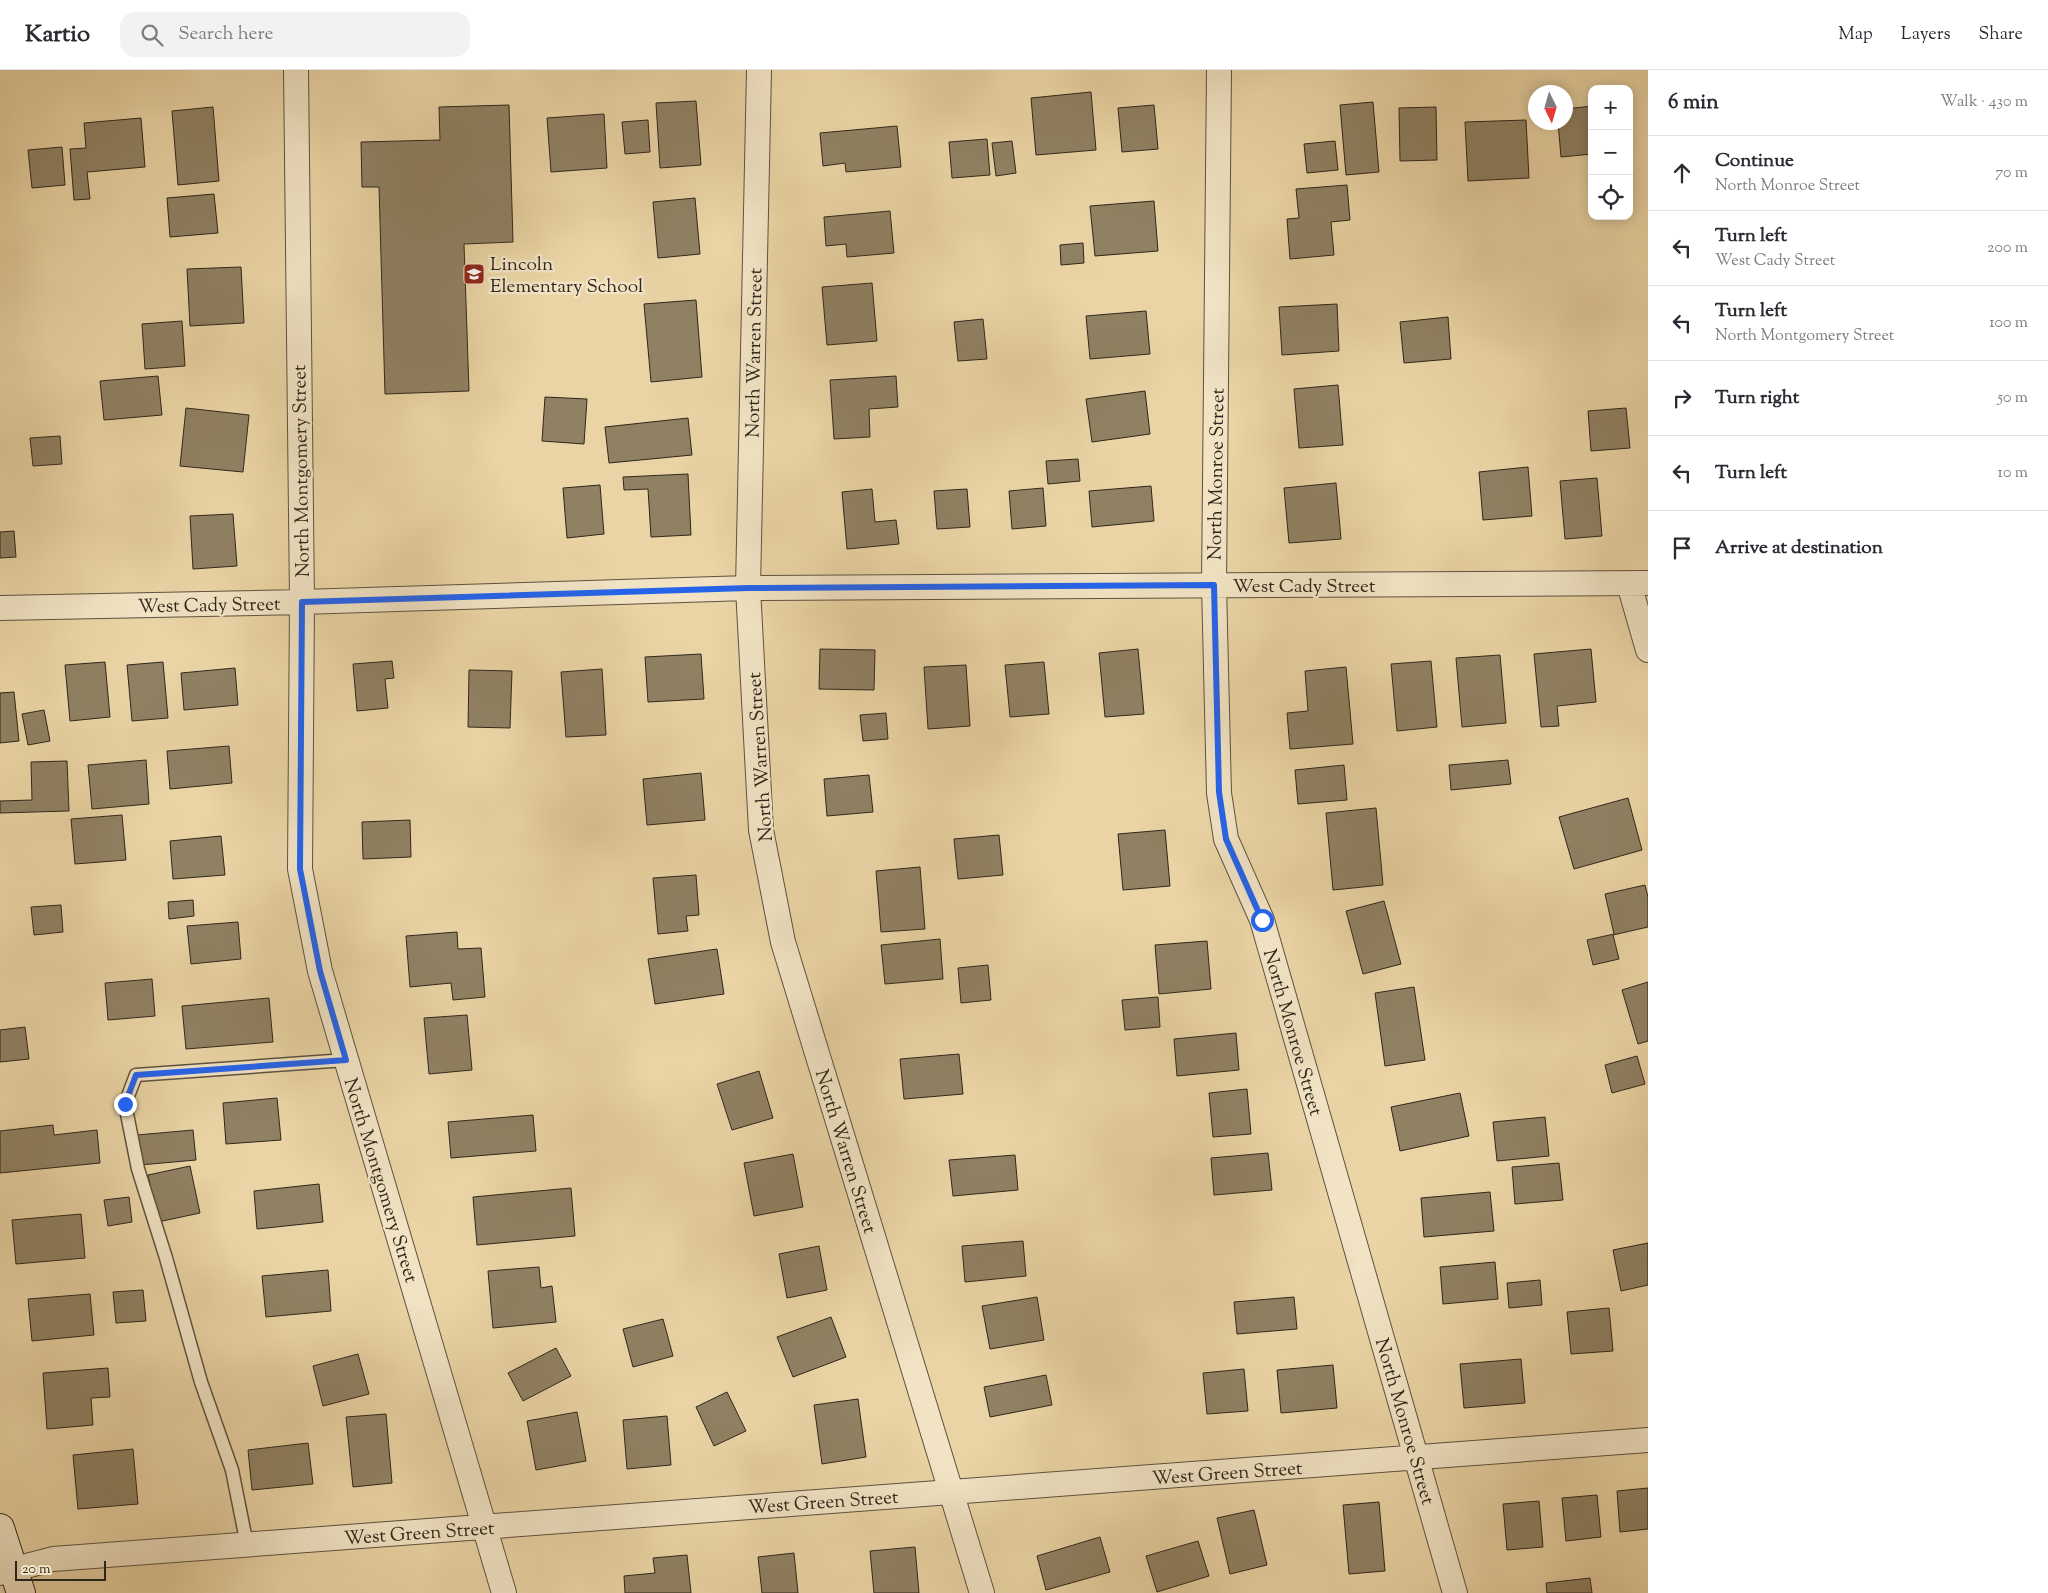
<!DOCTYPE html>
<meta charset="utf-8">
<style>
body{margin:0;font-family:"Sorts Mill Goudy",serif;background:#f2f2f3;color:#2b2b33}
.controls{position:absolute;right:15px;top:15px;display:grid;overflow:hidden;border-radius:10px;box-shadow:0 2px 12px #0003}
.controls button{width:45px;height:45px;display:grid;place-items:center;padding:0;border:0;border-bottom:1px solid #e1e1e2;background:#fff;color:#2b2b33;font:25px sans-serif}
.compass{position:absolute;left:1528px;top:15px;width:45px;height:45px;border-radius:50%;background:#fff;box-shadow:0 2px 12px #0003;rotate:175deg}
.scale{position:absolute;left:15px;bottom:12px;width:91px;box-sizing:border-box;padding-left:5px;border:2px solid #2f271b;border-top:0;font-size:14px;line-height:18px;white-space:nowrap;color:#2f271b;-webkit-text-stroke:4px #f1e3c4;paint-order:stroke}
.stop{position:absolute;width:15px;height:15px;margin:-11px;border:4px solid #2563eb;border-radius:50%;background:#fff}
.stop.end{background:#2563eb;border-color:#fff;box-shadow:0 1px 5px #0008}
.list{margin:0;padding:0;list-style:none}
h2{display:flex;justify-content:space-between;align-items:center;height:65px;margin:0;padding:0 20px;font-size:21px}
h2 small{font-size:16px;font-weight:400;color:#7c7c81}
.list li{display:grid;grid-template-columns:32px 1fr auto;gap:15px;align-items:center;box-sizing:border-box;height:75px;padding:0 20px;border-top:1px solid #e1e1e2}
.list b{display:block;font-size:19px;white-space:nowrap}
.list p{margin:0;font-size:16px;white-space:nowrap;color:#7c7c81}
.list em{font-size:16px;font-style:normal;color:#7c7c81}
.icon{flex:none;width:28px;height:28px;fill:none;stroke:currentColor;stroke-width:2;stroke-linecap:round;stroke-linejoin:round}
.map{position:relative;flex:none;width:1648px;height:1523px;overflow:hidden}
header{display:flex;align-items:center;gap:30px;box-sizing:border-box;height:70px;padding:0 25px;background:#fff;border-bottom:1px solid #e1e1e2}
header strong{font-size:24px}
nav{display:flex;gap:28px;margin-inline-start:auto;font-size:18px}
.search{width:350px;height:45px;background:#f2f2f3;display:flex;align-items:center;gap:12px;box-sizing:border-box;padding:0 18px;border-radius:15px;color:#7c7c81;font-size:19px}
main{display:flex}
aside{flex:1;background:#fff}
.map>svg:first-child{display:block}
.building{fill:#908163;stroke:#2f271b}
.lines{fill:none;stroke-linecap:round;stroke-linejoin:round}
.lane-casing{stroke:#5e523e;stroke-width:15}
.street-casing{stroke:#5e523e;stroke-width:26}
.secondary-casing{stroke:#2f271b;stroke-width:30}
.lane{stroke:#f1e3c4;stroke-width:12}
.street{stroke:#f1e3c4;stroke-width:24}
.secondary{stroke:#f1e3c4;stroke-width:28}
.route{stroke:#2563eb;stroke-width:6}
.labels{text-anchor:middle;stroke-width:5;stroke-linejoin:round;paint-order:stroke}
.poi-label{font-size:19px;fill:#2f271b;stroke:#f1e3c4;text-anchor:start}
.street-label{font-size:19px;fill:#2f271b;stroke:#f1e3c4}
</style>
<header>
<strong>Kartio</strong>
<div class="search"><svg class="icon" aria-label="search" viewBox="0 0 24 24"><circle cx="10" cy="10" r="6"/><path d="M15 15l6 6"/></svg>Search here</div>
<nav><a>Map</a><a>Layers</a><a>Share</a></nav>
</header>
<main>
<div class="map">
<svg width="1648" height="1523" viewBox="0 0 1648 1523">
<rect width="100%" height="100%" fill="#ead4a5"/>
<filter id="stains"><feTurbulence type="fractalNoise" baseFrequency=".004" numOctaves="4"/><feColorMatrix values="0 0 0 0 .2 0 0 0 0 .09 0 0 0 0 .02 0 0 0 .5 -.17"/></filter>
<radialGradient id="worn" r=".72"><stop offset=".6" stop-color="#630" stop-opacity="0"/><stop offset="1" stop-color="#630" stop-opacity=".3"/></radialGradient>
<path class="building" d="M 1091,22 L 1096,80 L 1036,85 L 1031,28 Z
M 696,31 L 701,95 L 660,98 L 656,33 Z
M 1373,32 L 1379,102 L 1346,105 L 1340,35 Z
M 509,35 L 513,172 L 464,174 L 469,321 L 385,324 L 379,117 L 362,117 L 361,72 L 440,70 L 439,37 Z
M 1154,35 L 1158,79 L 1122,82 L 1118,38 Z
M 1592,36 L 1592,84 L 1561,87 L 1558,52 L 1566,52 L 1566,39 Z
M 213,37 L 219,111 L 178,115 L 172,41 Z
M 1436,37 L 1437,90 L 1400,91 L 1399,38 Z
M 604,44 L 607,98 L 551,102 L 547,48 Z
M 141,48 L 145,97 L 87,102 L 90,129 L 74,130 L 70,79 L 86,78 L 84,53 Z
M 648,50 L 650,82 L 625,84 L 622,52 Z
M 1526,50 L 1529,108 L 1468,111 L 1465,52 Z
M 897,56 L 901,97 L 846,102 L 845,93 L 823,96 L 820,63 Z
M 987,69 L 990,105 L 952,108 L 949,72 Z
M 1012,71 L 1016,103 L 996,106 L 992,73 Z
M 1335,71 L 1338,100 L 1307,103 L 1304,74 Z
M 62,77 L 65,115 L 32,118 L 28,80 Z
M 1347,115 L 1350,150 L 1331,152 L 1334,185 L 1290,189 L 1287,149 L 1299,148 L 1296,119 Z
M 214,124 L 218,163 L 170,167 L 167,128 Z
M 695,128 L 700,184 L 658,188 L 653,132 Z
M 1154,131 L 1158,181 L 1095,186 L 1090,136 Z
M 890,141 L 894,183 L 847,187 L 846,174 L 826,176 L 824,147 Z
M 1083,173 L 1084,193 L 1061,195 L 1060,175 Z
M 241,197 L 244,253 L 190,256 L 187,199 Z
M 872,213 L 877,271 L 827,275 L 822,217 Z
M 696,230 L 702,307 L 651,312 L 644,234 Z
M 1337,234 L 1339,281 L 1282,285 L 1279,237 Z
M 1146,241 L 1150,284 L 1090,289 L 1086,246 Z
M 1448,247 L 1451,289 L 1404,293 L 1400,252 Z
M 983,249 L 987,289 L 958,291 L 954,252 Z
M 182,251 L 185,296 L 145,299 L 142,254 Z
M 158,306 L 162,345 L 104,350 L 100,311 Z
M 896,306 L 898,337 L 869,339 L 870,367 L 834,369 L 830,310 Z
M 1338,315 L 1343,375 L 1299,378 L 1294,319 Z
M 1145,321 L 1150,364 L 1092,372 L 1086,329 Z
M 545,327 L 587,329 L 584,374 L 542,371 Z
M 186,338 L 249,345 L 243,402 L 180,396 Z
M 1626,338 L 1630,378 L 1591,381 L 1588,341 Z
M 688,348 L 692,385 L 609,393 L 605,357 Z
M 60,366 L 62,394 L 33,396 L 30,368 Z
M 1078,389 L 1080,411 L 1048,414 L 1046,391 Z
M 1528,397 L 1532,446 L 1483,450 L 1479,402 Z
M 688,404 L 691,465 L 651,467 L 648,419 L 624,420 L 623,407 Z
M 1597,408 L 1602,466 L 1565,469 L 1560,411 Z
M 1336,413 L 1341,469 L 1289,473 L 1284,418 Z
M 600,415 L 604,464 L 567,468 L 563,418 Z
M 1151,416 L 1154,451 L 1092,457 L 1089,421 Z
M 1043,418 L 1046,456 L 1012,459 L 1009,421 Z
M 872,419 L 875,452 L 896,450 L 899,474 L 847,479 L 842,422 Z
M 967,419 L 970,457 L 937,459 L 934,421 Z
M 233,444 L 237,496 L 193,499 L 190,446 Z
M 14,461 L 16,487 L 0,488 L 0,462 Z
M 820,579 L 875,580 L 874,620 L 819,619 Z
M 1138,579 L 1144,644 L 1105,647 L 1099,583 Z
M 1591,579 L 1596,632 L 1557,636 L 1559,656 L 1541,657 L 1534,584 Z
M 701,584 L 704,629 L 648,632 L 645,587 Z
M 1500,585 L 1506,653 L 1462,657 L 1456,588 Z
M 392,591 L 394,608 L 385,609 L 388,638 L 357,641 L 353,594 Z
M 1431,591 L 1437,657 L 1397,661 L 1391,594 Z
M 105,592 L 110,647 L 70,651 L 65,595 Z
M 163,592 L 168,648 L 132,651 L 127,595 Z
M 1044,592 L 1049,644 L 1010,647 L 1005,595 Z
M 966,595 L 970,656 L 928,659 L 924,597 Z
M 1346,597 L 1353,674 L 1290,679 L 1287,643 L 1308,641 L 1305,601 Z
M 235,598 L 238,635 L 184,640 L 181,603 Z
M 602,599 L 606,665 L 566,667 L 561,602 Z
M 469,600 L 512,601 L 510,658 L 468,657 Z
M 14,622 L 19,671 L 0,673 L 0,623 Z
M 44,640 L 50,671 L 28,675 L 22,644 Z
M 886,643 L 888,669 L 863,671 L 860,645 Z
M 229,676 L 232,713 L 170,719 L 167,681 Z
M 146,690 L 149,734 L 92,739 L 88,695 Z
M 1508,690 L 1511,714 L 1451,720 L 1449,695 Z
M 67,691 L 69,741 L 0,743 L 0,731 L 32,730 L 31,692 Z
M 1344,695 L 1347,730 L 1298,734 L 1295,700 Z
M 701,703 L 705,750 L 647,755 L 643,709 Z
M 869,705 L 873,742 L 827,746 L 824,709 Z
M 1628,728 L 1642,780 L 1574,799 L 1559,747 Z
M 1376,738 L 1383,815 L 1333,820 L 1326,743 Z
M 122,745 L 126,790 L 75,794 L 71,749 Z
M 410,750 L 411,787 L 363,789 L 362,752 Z
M 1165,760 L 1170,816 L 1123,820 L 1118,764 Z
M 999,765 L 1003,805 L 958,809 L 954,769 Z
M 221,766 L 225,805 L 173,809 L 170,771 Z
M 920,797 L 925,859 L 881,862 L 876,801 Z
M 696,805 L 699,845 L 686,846 L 688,861 L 658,864 L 653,808 Z
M 1645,815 L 1648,827 L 1648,857 L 1613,865 L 1619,889 L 1593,895 L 1587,870 L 1614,864 L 1605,824 Z
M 193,830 L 194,846 L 169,849 L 168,832 Z
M 1384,831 L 1401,894 L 1363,904 L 1346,841 Z
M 61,835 L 63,862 L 34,865 L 31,837 Z
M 238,852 L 241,889 L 191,894 L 187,856 Z
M 457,862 L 458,879 L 481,878 L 485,927 L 453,930 L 451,913 L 410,917 L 406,866 Z
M 940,869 L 943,909 L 885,914 L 881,875 Z
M 1207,871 L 1211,919 L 1159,924 L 1155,875 Z
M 717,879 L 724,924 L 655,934 L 648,889 Z
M 988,895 L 991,930 L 961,933 L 958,898 Z
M 152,909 L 155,946 L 108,950 L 105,913 Z
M 1648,912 L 1648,971 L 1638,974 L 1622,920 Z
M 1414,917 L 1425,990 L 1385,996 L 1375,923 Z
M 1158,927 L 1160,957 L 1125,960 L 1122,930 Z
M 269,928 L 273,972 L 186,979 L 182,936 Z
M 467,945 L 472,1000 L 429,1004 L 424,948 Z
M 25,957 L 29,989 L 0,992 L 0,960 Z
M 1236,963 L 1239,1000 L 1177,1006 L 1174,969 Z
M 959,984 L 963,1024 L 904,1029 L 900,989 Z
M 1637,986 L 1645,1014 L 1612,1023 L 1605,995 Z
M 759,1001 L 773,1048 L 732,1060 L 717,1014 Z
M 1247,1019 L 1251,1064 L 1213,1067 L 1209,1023 Z
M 1460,1023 L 1469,1066 L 1400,1081 L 1391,1037 Z
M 277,1028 L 281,1070 L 226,1074 L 223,1033 Z
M 533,1045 L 536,1081 L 451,1088 L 448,1052 Z
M 1545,1047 L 1549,1086 L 1497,1091 L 1493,1052 Z
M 53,1055 L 54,1065 L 97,1060 L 100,1093 L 0,1103 L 0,1061 Z
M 193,1060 L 196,1090 L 140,1095 L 137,1065 Z
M 1268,1083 L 1272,1120 L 1214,1125 L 1211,1088 Z
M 793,1084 L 803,1137 L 754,1146 L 744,1093 Z
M 1015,1085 L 1018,1120 L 953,1126 L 949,1090 Z
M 1559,1093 L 1563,1130 L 1515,1134 L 1512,1097 Z
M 190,1096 L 200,1143 L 158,1152 L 148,1105 Z
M 319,1114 L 323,1152 L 257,1159 L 254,1121 Z
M 571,1118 L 575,1166 L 477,1175 L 473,1127 Z
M 1490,1122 L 1494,1161 L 1424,1167 L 1421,1128 Z
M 129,1127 L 132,1152 L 108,1156 L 104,1130 Z
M 81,1144 L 85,1188 L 16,1194 L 12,1150 Z
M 1023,1171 L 1026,1206 L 965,1212 L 962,1176 Z
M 1648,1173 L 1648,1215 L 1621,1221 L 1613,1180 Z
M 819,1176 L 827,1220 L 787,1228 L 779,1184 Z
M 1495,1192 L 1498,1229 L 1443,1234 L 1440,1197 Z
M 539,1197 L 541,1218 L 552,1216 L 556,1252 L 493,1258 L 488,1201 Z
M 328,1200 L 331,1241 L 266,1247 L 262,1206 Z
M 1540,1210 L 1542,1235 L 1509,1238 L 1507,1213 Z
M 143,1220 L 146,1251 L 116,1253 L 113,1222 Z
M 90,1224 L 94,1265 L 32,1271 L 28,1229 Z
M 1037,1227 L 1044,1270 L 990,1279 L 982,1236 Z
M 1294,1227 L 1297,1259 L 1237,1264 L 1234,1232 Z
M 1609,1238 L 1613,1281 L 1571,1284 L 1567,1242 Z
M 831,1247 L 846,1287 L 793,1307 L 777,1267 Z
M 663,1249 L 673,1286 L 633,1297 L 623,1259 Z
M 556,1278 L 571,1306 L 523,1331 L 508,1303 Z
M 358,1284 L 369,1324 L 323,1336 L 313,1296 Z
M 1521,1289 L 1525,1333 L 1464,1338 L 1460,1294 Z
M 1333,1295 L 1337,1338 L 1281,1343 L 1277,1300 Z
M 108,1298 L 110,1327 L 91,1328 L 93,1355 L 47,1359 L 43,1303 Z
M 1244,1299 L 1248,1341 L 1207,1344 L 1203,1303 Z
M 1046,1305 L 1052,1335 L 990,1347 L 984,1317 Z
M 727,1322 L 746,1361 L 714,1376 L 696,1337 Z
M 858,1329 L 866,1387 L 822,1394 L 814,1335 Z
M 577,1342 L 586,1391 L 536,1400 L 527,1351 Z
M 386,1344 L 392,1413 L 353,1417 L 346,1347 Z
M 667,1346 L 671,1395 L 627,1399 L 623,1350 Z
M 308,1373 L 313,1414 L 252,1420 L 248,1380 Z
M 133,1379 L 138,1434 L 78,1439 L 73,1385 Z
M 1648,1418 L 1648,1459 L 1620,1462 L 1617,1421 Z
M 1597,1425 L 1601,1467 L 1566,1471 L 1562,1428 Z
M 1539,1431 L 1543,1477 L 1507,1480 L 1503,1434 Z
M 1379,1432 L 1385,1501 L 1349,1504 L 1343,1435 Z
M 1254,1440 L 1267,1495 L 1230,1504 L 1217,1448 Z
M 1100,1467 L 1110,1502 L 1046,1520 L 1037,1486 Z
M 1198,1471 L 1209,1506 L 1157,1522 L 1146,1486 Z
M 915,1477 L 919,1523 L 874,1523 L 870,1481 Z
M 794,1483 L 798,1523 L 762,1523 L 758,1487 Z
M 687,1485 L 691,1523 L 625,1523 L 624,1506 L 655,1503 L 653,1488 Z
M 1590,1508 L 1592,1523 L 1547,1523 L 1546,1513 Z"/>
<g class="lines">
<g class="lane-casing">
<path id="lane" d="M 247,1475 L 232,1400 L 201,1312 L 166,1188 L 138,1099 L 125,1034 L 136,1005 L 346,990"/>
</g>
<g class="street-casing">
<path id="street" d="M 296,0 L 302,532 L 300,799 L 320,901 L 504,1523
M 759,0 L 748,518 L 761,760 L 783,872 L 982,1523
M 1219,0 L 1214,515 L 1219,723 L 1226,769 L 1262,850 L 1455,1523
M 1629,514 L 1648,580
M 0,538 L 302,532 L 748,518 L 1648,513
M 0,1503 L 53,1489 L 1648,1370"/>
</g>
<g class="secondary-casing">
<path id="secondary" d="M 0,1458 L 21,1523"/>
</g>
<use href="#lane" class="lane"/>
<use href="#street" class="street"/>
<use href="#secondary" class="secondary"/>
</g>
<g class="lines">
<path class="route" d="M 125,1034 L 136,1005 L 346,990 L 320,901 L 300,799 L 302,532 L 748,518 L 1214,515 L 1219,722 L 1226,769 L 1262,850"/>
</g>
<defs>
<g id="school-square" transform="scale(1.125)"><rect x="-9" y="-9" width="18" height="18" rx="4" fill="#8f2418" stroke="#f1e3c4"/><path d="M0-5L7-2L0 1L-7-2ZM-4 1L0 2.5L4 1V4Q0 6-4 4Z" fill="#fff"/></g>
</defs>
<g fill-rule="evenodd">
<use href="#school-square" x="474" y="204"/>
</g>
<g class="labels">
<g class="poi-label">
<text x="490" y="200">Lincoln<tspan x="490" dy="22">Elementary School</tspan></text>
</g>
<g class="street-label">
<text transform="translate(753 283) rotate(-89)" y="7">North Warren Street</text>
<text transform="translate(300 401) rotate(-91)" y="7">North Montgomery Street</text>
<text transform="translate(1215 404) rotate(-89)" y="7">North Monroe Street</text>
<text x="1304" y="522">West Cady Street</text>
<text transform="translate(209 534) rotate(-1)" y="7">West Cady Street</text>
<text transform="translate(759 687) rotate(-94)" y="7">North Warren Street</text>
<text transform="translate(1294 962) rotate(74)" y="7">North Monroe Street</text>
<text transform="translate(847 1081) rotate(73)" y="7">North Warren Street</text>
<text transform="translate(382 1110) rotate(73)" y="7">North Montgomery Street</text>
<text transform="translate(1406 1351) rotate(74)" y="7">North Monroe Street</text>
<text transform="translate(1227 1402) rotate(-4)" y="7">West Green Street</text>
<text transform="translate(823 1431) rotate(-4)" y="7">West Green Street</text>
<text transform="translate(419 1462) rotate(-4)" y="7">West Green Street</text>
</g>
</g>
<rect width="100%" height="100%" filter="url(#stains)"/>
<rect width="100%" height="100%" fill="url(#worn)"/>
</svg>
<div class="controls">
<button>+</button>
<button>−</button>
<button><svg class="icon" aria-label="locate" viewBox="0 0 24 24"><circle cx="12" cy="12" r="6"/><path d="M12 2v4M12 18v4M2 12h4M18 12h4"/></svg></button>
</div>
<svg class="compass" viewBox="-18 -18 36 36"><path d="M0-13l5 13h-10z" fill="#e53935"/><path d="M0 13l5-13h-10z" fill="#7c7c81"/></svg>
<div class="scale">20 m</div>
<div class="stop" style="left:1262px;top:850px"></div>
<div class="stop end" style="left:125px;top:1034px"></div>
</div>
<aside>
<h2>6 min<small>Walk · 430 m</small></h2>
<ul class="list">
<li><svg class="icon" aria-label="ahead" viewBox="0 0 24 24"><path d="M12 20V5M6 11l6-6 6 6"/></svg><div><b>Continue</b><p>North Monroe Street</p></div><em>70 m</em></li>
<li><svg class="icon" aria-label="left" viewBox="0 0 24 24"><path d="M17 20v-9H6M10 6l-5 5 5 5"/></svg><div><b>Turn left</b><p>West Cady Street</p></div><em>200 m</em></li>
<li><svg class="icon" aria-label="left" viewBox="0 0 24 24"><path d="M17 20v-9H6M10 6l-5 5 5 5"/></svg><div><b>Turn left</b><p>North Montgomery Street</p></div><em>100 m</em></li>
<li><svg class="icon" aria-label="right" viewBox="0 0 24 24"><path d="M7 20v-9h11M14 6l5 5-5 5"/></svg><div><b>Turn right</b></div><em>50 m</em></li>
<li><svg class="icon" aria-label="left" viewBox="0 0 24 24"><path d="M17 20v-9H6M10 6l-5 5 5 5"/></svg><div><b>Turn left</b></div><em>10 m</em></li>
<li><svg class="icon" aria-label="arrive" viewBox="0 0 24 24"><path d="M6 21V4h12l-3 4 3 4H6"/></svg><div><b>Arrive at destination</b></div></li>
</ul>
</aside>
</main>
